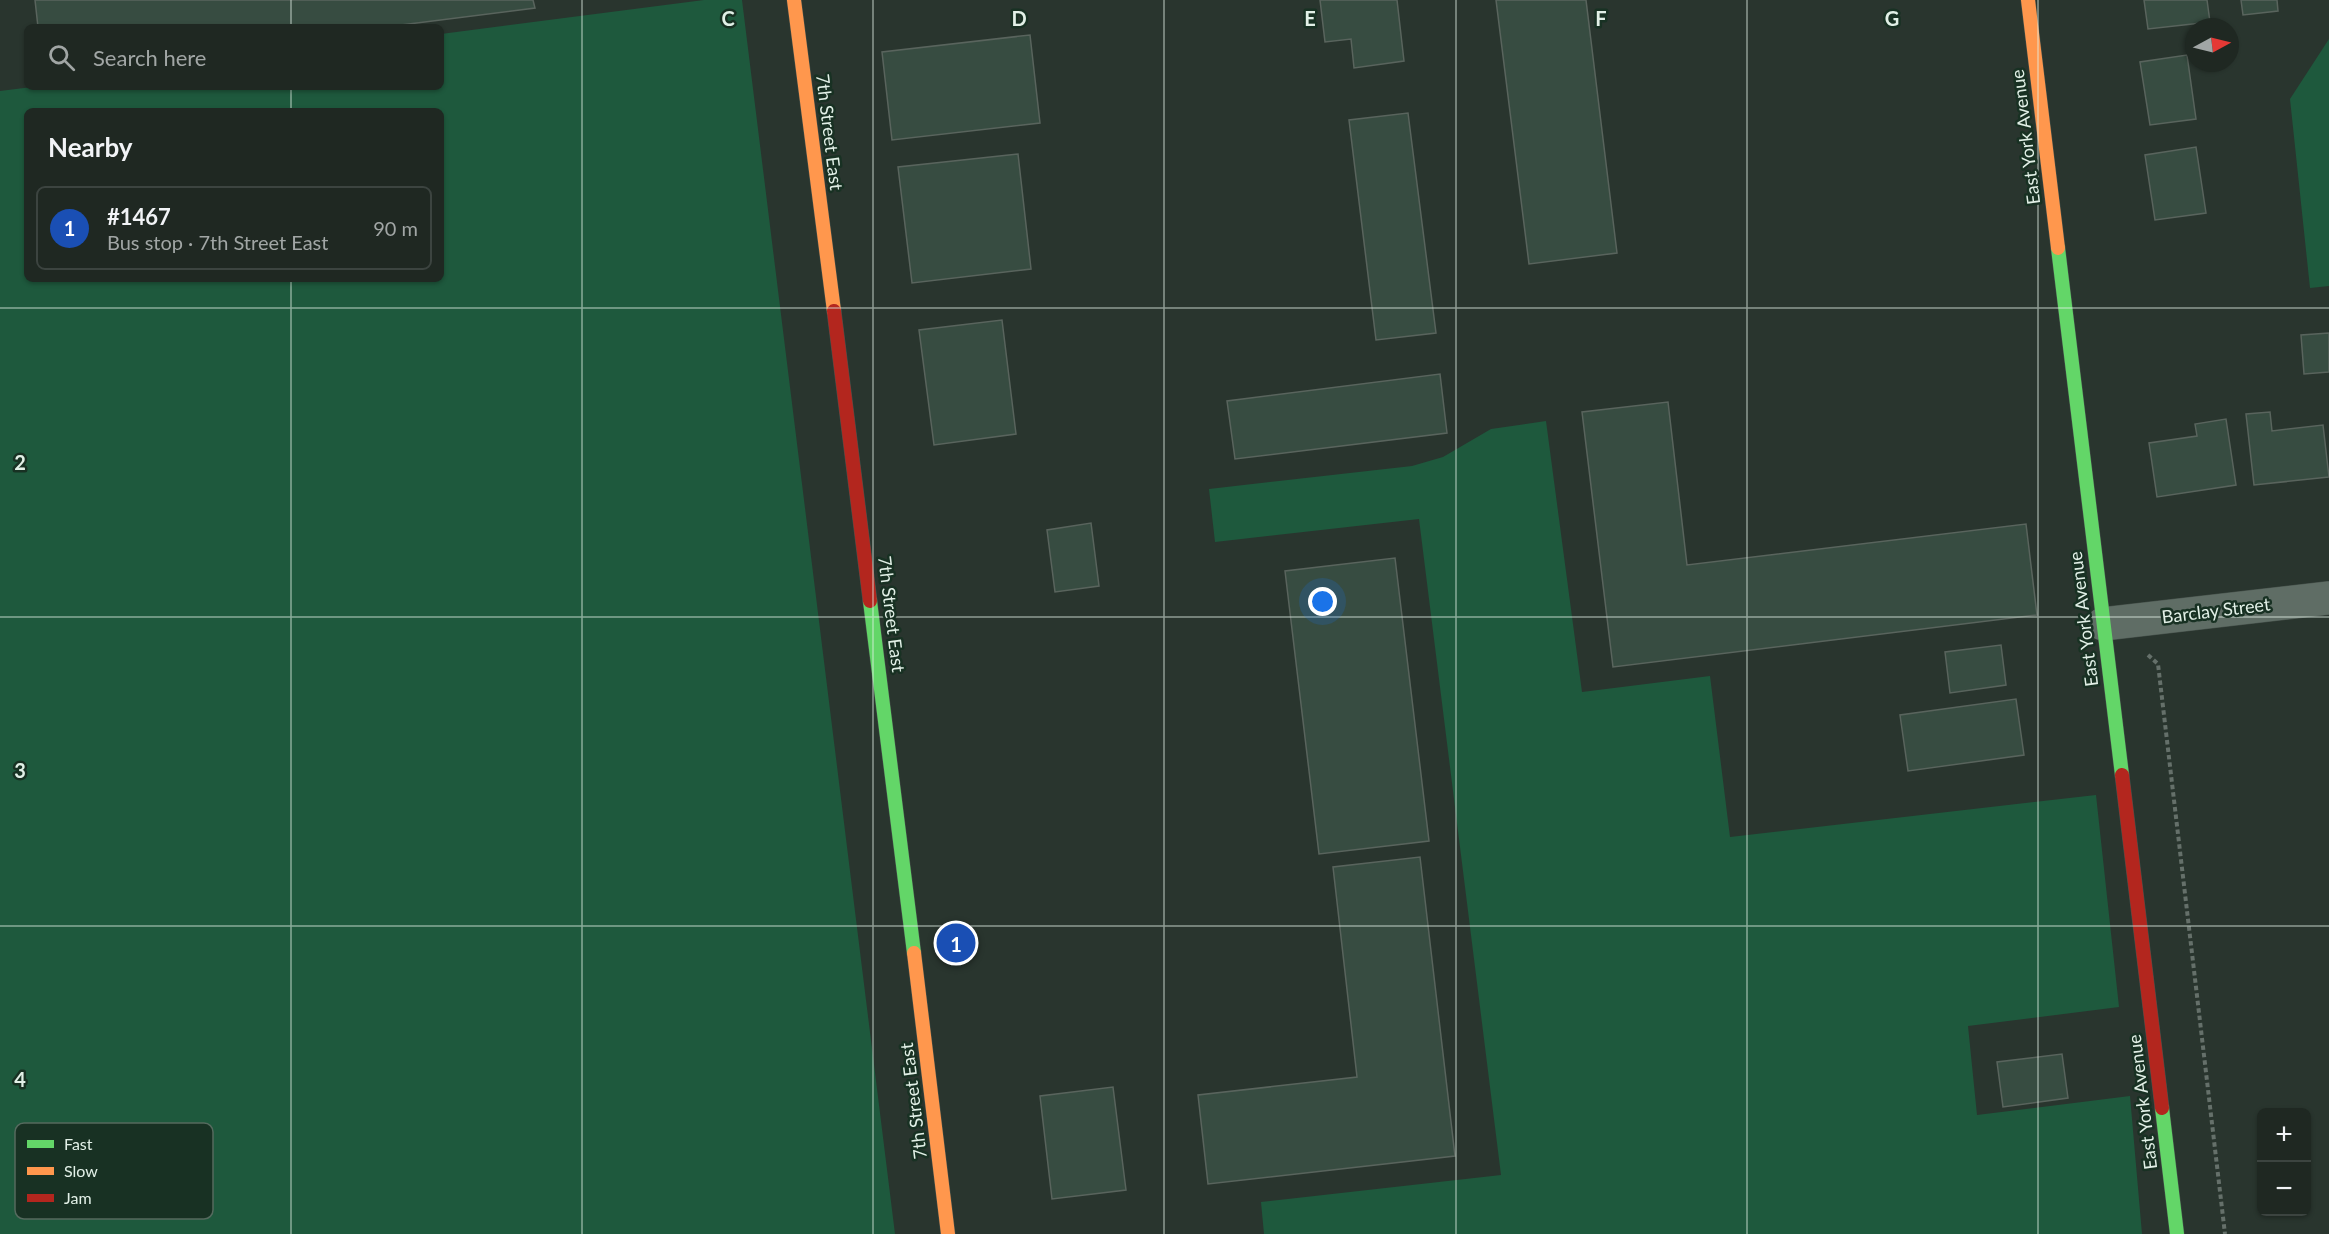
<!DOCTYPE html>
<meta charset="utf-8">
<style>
body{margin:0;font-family:Lato,sans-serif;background:#2c342f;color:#f1f3f6}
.controls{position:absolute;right:18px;bottom:18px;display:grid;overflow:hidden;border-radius:9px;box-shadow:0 2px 4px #0004}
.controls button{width:54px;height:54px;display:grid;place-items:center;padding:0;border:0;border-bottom:2px solid #3c4440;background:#1f2822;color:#f1f3f6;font:30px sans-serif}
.compass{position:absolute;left:2185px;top:18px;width:54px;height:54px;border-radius:50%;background:#1f2822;box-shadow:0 2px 4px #0004;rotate:83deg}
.you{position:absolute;left:1323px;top:602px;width:21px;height:21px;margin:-15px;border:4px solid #fff;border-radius:50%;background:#1a73e8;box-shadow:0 0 0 9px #1a73e833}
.badge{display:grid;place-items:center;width:39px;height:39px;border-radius:50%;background:#0b8043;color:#fff;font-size:20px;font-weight:700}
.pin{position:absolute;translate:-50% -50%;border:3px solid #fff;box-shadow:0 2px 6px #0006}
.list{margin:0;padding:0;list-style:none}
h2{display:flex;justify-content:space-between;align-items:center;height:78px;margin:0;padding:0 24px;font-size:26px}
h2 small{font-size:20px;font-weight:400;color:#a1a6a5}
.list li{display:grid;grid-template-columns:39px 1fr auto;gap:18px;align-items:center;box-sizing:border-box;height:84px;margin:0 12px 12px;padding:0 12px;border:2px solid #3c4440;border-radius:9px}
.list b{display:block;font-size:22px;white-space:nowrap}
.list p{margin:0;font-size:20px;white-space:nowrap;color:#a1a6a5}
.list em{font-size:20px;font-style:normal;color:#a1a6a5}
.icon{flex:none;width:33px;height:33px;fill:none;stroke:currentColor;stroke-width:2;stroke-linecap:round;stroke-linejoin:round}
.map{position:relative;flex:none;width:2329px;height:1234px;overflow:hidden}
.search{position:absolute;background:#1f2822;box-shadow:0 2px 4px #0004;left:24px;top:24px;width:420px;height:66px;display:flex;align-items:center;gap:15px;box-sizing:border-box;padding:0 21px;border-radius:9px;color:#a1a6a5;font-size:22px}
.panel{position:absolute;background:#1f2822;box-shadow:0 2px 4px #0004;left:24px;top:108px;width:420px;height:174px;border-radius:9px}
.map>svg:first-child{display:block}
.green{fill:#1e593d;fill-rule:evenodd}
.building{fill:#374c41;stroke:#59645d;stroke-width:1.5}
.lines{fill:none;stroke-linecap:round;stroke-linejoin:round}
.street-casing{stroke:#47524c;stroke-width:34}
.fast-casing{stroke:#47524c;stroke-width:15}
.slow-casing{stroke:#47524c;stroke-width:15}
.jam-casing{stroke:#47524c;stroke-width:15}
.path{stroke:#65706a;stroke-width:4;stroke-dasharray:4.5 3;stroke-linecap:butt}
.street{stroke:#5f6d65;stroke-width:33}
.fast{stroke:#63d668;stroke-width:14}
.slow{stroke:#ff974d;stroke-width:14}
.jam{stroke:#b3261e;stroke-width:14}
.grid{fill:none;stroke:#e2f0e7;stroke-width:1.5;stroke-opacity:0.55}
.labels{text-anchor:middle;stroke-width:5;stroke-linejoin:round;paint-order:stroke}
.street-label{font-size:18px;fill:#e2f0e7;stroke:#183123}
.key{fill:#183123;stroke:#556a5e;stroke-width:1.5}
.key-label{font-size:16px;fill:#e2f0e7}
.grid-label{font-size:20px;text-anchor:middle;font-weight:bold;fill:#e2f0e7;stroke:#183123;stroke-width:5;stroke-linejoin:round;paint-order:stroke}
</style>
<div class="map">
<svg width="2329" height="1234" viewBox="0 0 2329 1234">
<rect width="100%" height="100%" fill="#29352e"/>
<path class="green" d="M 704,0 L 742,0 L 895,1234 L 0,1234 L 0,91 L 32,87 L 441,87 L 441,34 ZM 27,111 L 441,111 L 441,279 L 27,279 Z
M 2329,39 L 2329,286 L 2310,288 L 2290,99 Z
M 1546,421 L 1582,692 L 1710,676 L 1730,837 L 2096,795 L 2119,1007 L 1968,1026 L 1977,1115 L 2130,1096 L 2142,1234 L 1264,1234 L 1261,1202 L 1501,1175 L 1419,519 L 1215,542 L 1209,489 L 1412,466 L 1443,457 L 1491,429 Z"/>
<path class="building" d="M 35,0 L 533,0 L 535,8 L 385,27 L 38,27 Z
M 1320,0 L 1397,0 L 1404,61 L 1354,68 L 1351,39 L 1325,42 Z
M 1496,0 L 1586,0 L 1617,253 L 1529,264 Z
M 2144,0 L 2207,0 L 2210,22 L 2148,29 Z
M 2241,0 L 2277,0 L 2278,11 L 2243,15 Z
M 1030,35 L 1040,123 L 892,140 L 882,52 Z
M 2187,55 L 2196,119 L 2150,125 L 2140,62 Z
M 1408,113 L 1436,333 L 1376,340 L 1349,120 Z
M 2196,147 L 2206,213 L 2155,220 L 2145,155 Z
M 1018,154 L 1031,269 L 912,283 L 898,167 Z
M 1002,320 L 1016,434 L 934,445 L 919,330 Z
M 2329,333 L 2329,372 L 2304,374 L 2301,335 Z
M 1440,374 L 1447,433 L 1235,459 L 1227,401 Z
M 1668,402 L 1687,565 L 2026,524 L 2037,615 L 1613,667 L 1582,412 Z
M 2270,412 L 2272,431 L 2323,425 L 2329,477 L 2254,485 L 2246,414 Z
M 2226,419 L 2236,485 L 2157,497 L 2149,443 L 2197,436 L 2195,424 Z
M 1091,523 L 1099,586 L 1055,592 L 1047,530 Z
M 1395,558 L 1429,841 L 1319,854 L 1285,571 Z
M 2001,645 L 2006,685 L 1950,693 L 1945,652 Z
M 2016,699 L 2024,755 L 1908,771 L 1900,715 Z
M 1420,857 L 1455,1156 L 1208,1184 L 1198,1095 L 1357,1077 L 1333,867 Z
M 2062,1054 L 2068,1098 L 2003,1107 L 1997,1062 Z
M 1113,1087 L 1126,1190 L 1052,1199 L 1040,1096 Z"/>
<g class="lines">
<g class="street-casing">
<path id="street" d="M 2103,624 L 2329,598"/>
</g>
<g class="fast-casing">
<path id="fast" d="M 2058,248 L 2122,775
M 870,601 L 914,953
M 2162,1108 L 2177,1234"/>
</g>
<g class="slow-casing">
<path id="slow" d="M 794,0 L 834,311
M 2028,0 L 2058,248
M 914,953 L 948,1234"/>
</g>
<g class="jam-casing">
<path id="jam" d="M 834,311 L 870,601
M 2122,775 L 2162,1108"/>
</g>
<path class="path" d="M 2148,655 L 2158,664 L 2225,1234"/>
<use href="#street" class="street"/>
<use href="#fast" class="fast"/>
<use href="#slow" class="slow"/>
<use href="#jam" class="jam"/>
</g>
<path class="grid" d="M 291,0 L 291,27M 582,0 L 582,1234M 873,0 L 873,1234M 1164,0 L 1164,1234M 1456,0 L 1456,1234M 1747,0 L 1747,1234M 2038,0 L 2038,1234M 291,87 L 291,111M 291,279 L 291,1234M 0,308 L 2329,308M 0,617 L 2329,617M 0,926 L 2329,926"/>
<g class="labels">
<g class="street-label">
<text transform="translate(829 132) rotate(83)" y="6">7th Street East</text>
<text transform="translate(2026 137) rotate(-97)" y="6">East York Avenue</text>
<text transform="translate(2216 611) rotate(-7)" y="6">Barclay Street</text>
<text transform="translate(891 614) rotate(83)" y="6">7th Street East</text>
<text transform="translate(2084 619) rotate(-97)" y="6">East York Avenue</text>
<text transform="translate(914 1101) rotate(-97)" y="6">7th Street East</text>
<text transform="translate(2143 1102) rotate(-97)" y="6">East York Avenue</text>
</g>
</g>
<rect x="15" y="1123" width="198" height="96" rx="9" class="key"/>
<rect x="27" y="1140" width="27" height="8" fill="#63d668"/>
<rect x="27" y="1167" width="27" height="8" fill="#ff974d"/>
<rect x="27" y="1194" width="27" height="8" fill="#b3261e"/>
<g class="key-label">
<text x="64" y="1150">Fast</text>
<text x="64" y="1177">Slow</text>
<text x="64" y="1204">Jam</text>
</g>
<g class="grid-label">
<text x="728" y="26">C</text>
<text x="1019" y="26">D</text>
<text x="1310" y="26">E</text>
<text x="1601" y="26">F</text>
<text x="1892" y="26">G</text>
<text x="20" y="470">2</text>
<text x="20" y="778">3</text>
<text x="20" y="1087">4</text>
</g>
</svg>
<div class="controls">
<button>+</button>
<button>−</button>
</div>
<svg class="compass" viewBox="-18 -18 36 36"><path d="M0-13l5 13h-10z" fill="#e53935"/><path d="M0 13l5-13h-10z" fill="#a1a6a5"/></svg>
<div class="you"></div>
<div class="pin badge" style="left:956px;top:943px;background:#1a4fb4">1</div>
<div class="search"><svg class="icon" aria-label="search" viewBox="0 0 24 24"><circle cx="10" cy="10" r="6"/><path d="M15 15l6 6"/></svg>Search here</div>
<section class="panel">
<h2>Nearby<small></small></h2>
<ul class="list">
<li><span class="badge" style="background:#1a4fb4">1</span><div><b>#1467</b><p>Bus stop · 7th Street East</p></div><em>90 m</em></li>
</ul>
</section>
</div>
